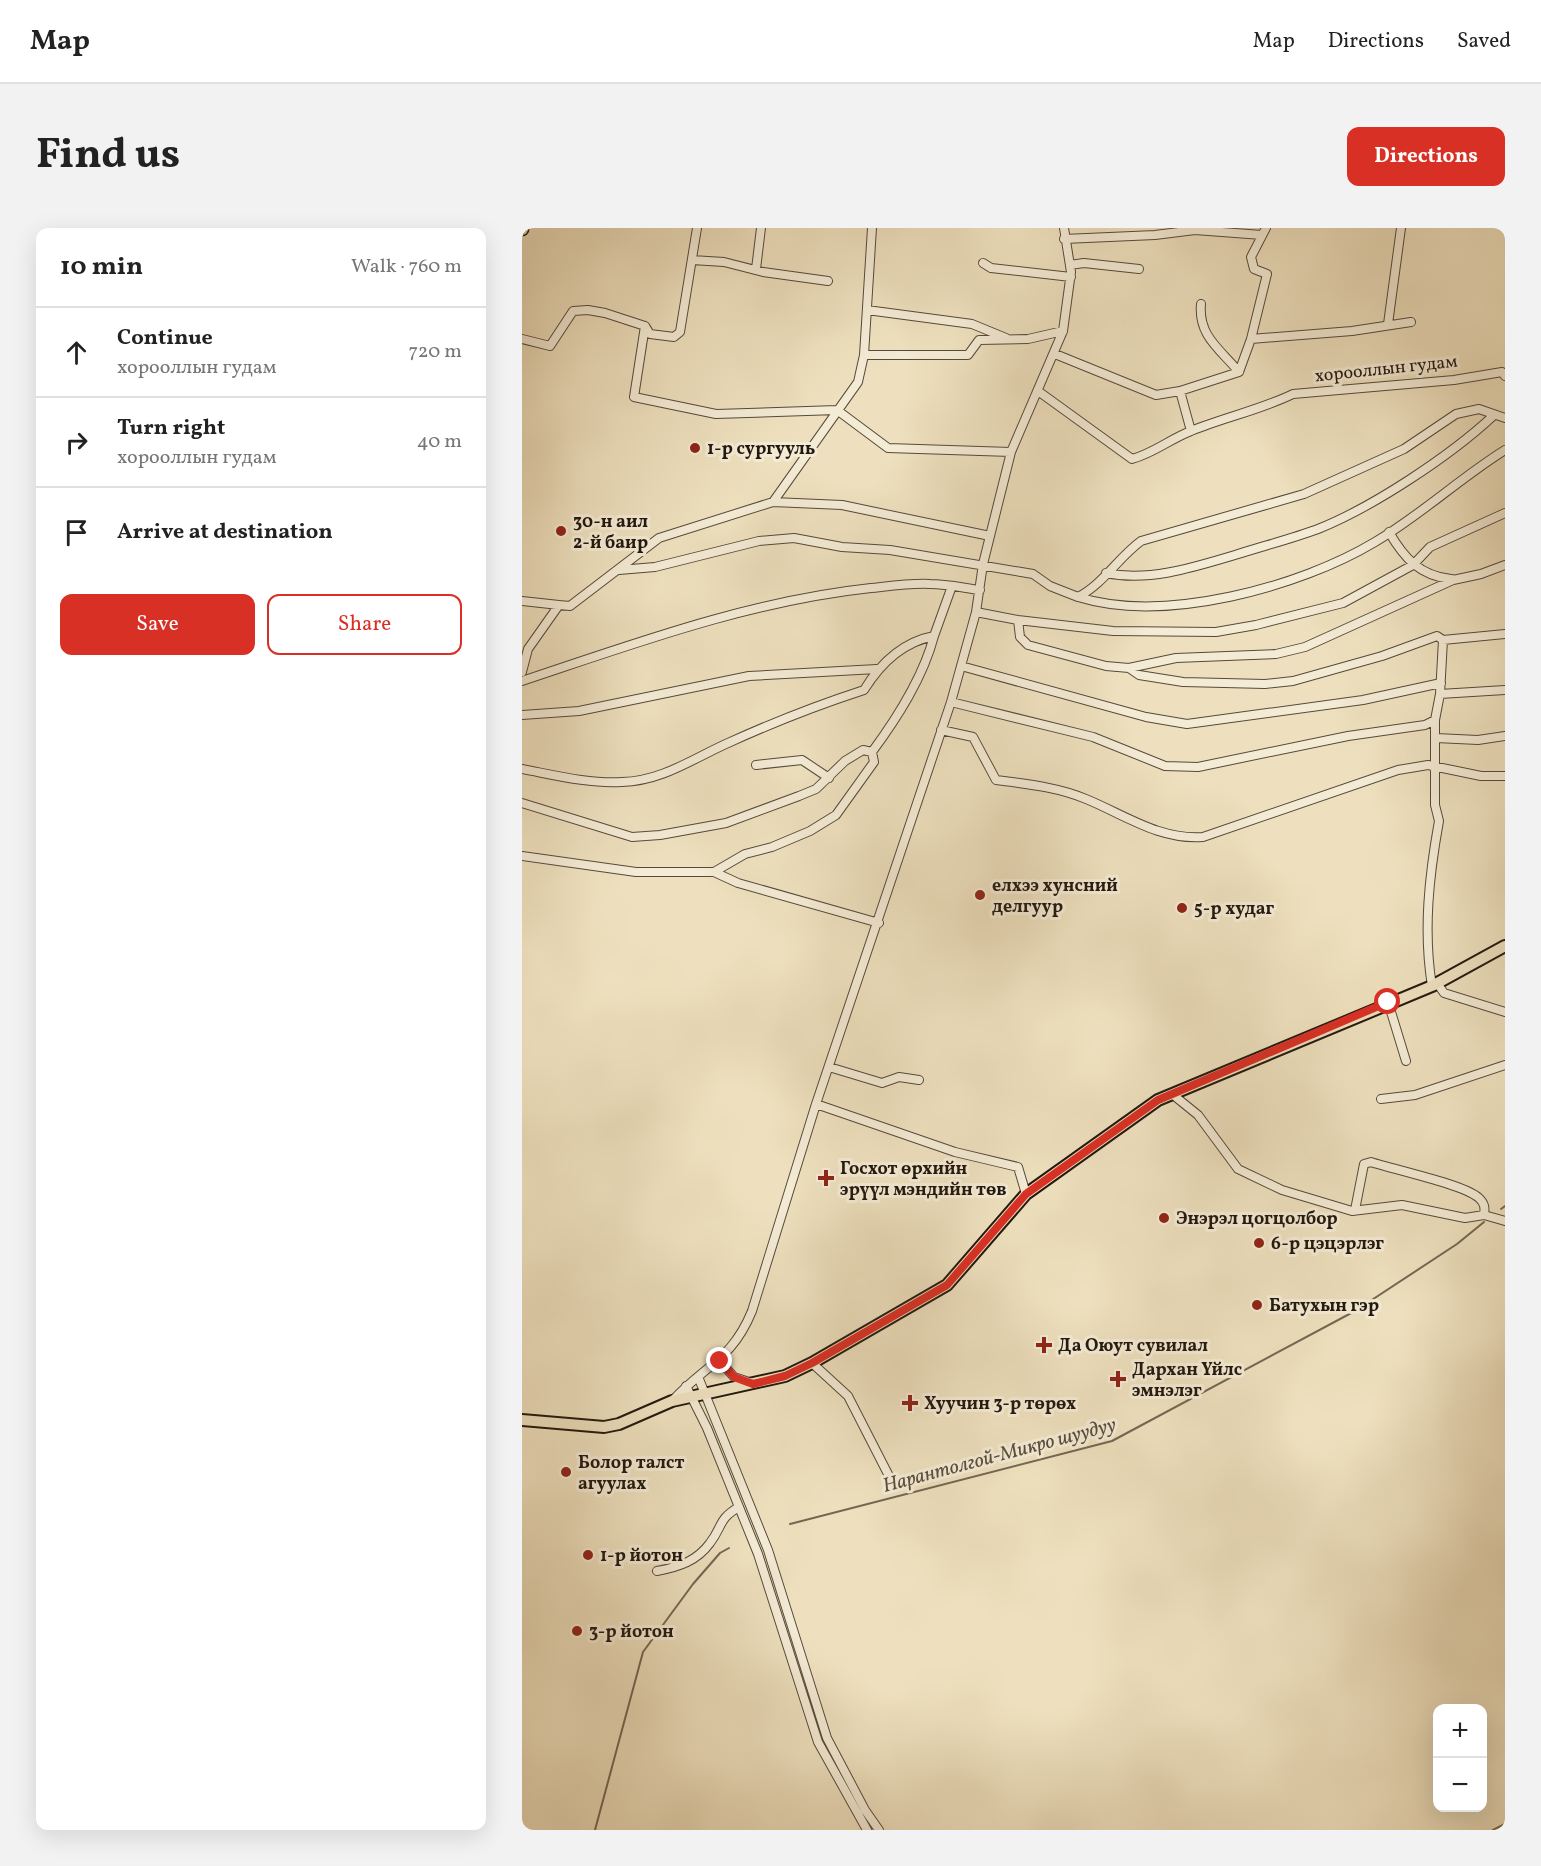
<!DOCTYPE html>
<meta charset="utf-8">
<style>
body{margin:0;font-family:Vollkorn,serif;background:#f2f2f2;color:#222}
.controls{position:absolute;right:18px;bottom:18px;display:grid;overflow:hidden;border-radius:12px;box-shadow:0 6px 24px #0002}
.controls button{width:54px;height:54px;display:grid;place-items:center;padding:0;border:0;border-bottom:2px solid #e0e0e0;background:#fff;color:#222;font:30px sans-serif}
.stop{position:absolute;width:18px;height:18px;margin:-14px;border:4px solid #d93025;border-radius:50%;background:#fff}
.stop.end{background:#d93025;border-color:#fff;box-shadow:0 2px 6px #0008}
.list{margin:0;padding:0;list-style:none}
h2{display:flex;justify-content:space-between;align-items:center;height:78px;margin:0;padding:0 24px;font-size:26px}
h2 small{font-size:20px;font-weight:400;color:#767676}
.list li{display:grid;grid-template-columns:39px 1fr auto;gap:18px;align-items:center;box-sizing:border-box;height:90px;padding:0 24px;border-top:2px solid #e0e0e0}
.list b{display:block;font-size:22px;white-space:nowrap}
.list p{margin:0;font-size:20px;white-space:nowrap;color:#767676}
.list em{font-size:20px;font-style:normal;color:#767676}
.actions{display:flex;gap:12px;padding:18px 24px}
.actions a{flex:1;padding:14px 0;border:2px solid #d93025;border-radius:12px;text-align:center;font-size:21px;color:#d93025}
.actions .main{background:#d93025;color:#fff}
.icon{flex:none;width:33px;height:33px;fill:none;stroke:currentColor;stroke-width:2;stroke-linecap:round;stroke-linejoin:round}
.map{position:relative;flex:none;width:983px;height:1602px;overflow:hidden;border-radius:12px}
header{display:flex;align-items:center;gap:36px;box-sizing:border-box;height:84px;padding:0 30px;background:#fff;border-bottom:2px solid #e0e0e0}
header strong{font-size:28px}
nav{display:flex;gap:33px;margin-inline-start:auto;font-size:21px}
.intro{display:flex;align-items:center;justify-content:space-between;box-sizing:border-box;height:144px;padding:0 36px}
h1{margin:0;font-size:42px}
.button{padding:15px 27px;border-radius:12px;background:#d93025;color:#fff;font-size:21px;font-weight:700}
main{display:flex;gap:36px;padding:0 36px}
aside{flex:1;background:#fff;border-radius:12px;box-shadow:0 6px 24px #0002}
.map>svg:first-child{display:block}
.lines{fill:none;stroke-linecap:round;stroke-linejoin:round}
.stream{stroke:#736754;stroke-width:2}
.minor-casing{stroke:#554a3b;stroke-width:10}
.major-casing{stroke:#22180f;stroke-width:14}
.highway-casing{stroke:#22180f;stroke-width:15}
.minor{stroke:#f4ebd5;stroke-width:8}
.major{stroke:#eee0be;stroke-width:10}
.highway{stroke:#eee0be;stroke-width:12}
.route{stroke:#d93025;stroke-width:8}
.poi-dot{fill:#8f2418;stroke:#f4ebd5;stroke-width:2}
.labels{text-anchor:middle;stroke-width:6;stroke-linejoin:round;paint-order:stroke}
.street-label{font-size:18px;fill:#22180f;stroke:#f4ebd5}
.poi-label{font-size:18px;font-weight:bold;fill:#22180f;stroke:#f4ebd5;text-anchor:start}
.water-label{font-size:20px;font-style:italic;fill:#584d3d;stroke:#f4ebd5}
</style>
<header>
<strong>Map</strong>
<nav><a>Map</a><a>Directions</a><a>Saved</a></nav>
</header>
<div class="intro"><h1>Find us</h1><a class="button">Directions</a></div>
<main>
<aside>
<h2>10 min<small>Walk · 760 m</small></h2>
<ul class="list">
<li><svg class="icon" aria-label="ahead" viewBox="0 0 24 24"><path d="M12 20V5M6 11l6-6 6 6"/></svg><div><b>Continue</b><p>хорооллын гудам</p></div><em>720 m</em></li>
<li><svg class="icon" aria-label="right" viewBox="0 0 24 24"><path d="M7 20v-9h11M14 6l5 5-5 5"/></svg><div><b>Turn right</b><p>хорооллын гудам</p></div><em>40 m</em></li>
<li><svg class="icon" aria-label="arrive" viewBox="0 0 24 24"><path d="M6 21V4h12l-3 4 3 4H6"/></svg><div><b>Arrive at destination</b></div></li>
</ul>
<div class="actions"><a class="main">Save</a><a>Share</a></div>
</aside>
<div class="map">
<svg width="983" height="1602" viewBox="0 0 983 1602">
<rect width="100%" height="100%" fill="#eee0be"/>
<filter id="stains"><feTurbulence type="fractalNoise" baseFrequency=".00333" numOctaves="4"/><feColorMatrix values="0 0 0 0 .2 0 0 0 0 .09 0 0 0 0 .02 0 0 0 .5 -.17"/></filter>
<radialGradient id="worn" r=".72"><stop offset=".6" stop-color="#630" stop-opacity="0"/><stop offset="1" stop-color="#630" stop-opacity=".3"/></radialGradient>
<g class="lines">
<path class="stream" d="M 979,981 L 983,978
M 268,1296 L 590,1213 L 833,1083 L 935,1016 L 962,994
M 73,1602 L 121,1424 L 171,1356 L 198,1325 L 207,1320
M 971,1602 L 983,1596"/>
<g class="minor-casing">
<path id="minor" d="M 542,11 L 633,7 L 673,2 L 740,7
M 170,32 L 202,34 L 241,44 L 306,53
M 461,35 L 469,40 L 549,49
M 548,37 L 562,35 L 617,41
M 234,41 L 239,0
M 679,76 C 676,108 698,121 717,144
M 345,82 L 450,96 L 484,110
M 866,96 L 879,0
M 123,98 L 112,169 L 194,186 L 315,182 L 366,220 L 489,224
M 0,111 L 28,118 L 51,83 L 66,82 L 83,85 L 123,98 L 128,106 L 152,109 L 158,104 L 175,0
M 729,111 L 745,46 L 732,41 L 729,29 L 744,0
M 533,126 L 634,167 L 658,163 L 717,144 L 729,111 L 830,103 L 889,94
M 342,127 L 446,127 L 457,112 L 506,111 L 541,103
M 516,163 L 610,231 C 632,225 648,211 669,203 C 703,189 738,182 771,166 L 932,152 L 980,144 L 983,148
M 658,163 L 669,203
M 251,274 L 320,277 L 468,308
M 867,304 C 882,330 898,348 929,351
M 97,342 L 133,339 L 237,313 L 272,310 L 320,319 L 368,322 L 511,346 L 528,358 L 556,369 C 581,356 596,330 619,313 L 782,266 L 882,221 L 934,186 L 957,181 L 983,190
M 584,345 C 627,354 673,339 713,327 C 741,318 769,311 796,301 C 851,279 928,228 971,188
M 556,369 C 643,396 778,359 853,314 C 899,287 938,250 983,222
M 0,373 L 37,377
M 454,384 L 496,392 L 591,403 L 694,404 L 734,397 L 821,375 L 891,337 L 908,319 L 983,285
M 496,392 L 498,409 L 506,417 L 584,438 L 607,440
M 921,412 L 983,406
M 439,438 L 624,489 L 665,496 L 841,472 L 919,455
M 0,444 L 6,421 L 37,377 L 48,378 L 137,310 L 251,274 L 336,154 L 342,127 L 350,0
M 0,453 C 114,415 228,373 349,360 C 368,358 389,355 408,356 C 425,356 442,360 458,362
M 918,466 L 983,462
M 429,474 L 571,509 L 643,538 L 676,539 L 826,508 L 903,497 L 913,492
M 0,487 L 57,483 L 227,448 L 355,441
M 419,502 L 451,509 L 474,552 C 504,556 535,559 564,571 C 603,587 637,612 681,609 L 876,542 L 906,537 L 959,548 L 983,548
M 914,510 L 956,512 L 983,508
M 234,537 L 280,532 L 307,550
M 0,541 C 32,547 67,556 100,554 C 140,553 170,531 206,515 C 250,495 296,477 342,462 C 358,436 381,414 412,408 L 430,358
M 0,575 L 110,609 L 138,607 L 204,595 L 277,568 L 294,561 L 323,533 L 341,522 L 350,524
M 0,628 L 114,644 L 192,644 L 216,655 L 357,695
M 192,644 L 223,626 L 250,619 L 288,603 L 314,587 L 352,534 L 350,524 C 375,490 401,450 412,408
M 915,755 L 922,765 L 983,784
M 910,758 C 901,703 907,648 917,593 L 913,577 L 913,492 L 918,466 L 921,412 L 915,408 L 860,428 L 771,453 L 743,456 L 661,454 L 617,447 L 607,440 L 654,430 L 754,426 L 783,419 L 931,352 L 959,346 L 983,337
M 866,774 L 884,833
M 307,839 L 360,855 L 377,849 L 397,852
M 650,866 L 676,887 L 716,941 L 760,962 L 830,983 L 880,977 L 943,990 L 962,987 L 983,993
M 859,871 L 893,867 L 983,837
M 294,876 L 433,924 L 496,939 L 504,966
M 833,982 L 842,936 L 849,934 C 873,942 941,956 957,970 C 963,976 963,980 962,987
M 198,1133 L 212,1149 L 230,1155
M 290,1135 L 326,1168 L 367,1248
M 177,1151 L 246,1322 L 305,1510 L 343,1582 L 357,1602
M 164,1158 L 185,1200 L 236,1326 L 296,1514 L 345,1602
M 151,1172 C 183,1137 210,1132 230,1083 L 294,876 L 429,474 L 454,384 L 461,336 L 489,224 L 541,103 L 549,44 L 542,0
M 135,1343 C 157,1339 175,1333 188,1315 C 201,1298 196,1291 217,1279"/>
</g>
<g class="major-casing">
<path id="major" d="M 0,1192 L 82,1199 L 97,1196 L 150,1173 L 263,1148 L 290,1135 L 425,1057 L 504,966 L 636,872 L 910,758 L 983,718"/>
</g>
<g class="highway-casing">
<path id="highway" d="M 0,1 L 0,0"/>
</g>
<use href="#minor" class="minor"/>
<use href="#major" class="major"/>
<use href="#highway" class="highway"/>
</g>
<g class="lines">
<path class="route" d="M 198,1133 L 212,1149 L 231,1156 L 263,1148 L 290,1135 L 425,1057 L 504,966 L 636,872 L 866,774"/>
</g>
<g class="poi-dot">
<circle cx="173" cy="220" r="6"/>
<circle cx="39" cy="303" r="6"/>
<circle cx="458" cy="667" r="6"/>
<circle cx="660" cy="680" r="6"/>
<path d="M301 941h6v6h6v6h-6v6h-6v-6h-6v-6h6z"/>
<circle cx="642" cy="990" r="6"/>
<circle cx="737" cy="1015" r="6"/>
<circle cx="735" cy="1077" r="6"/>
<path d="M519 1108h6v6h6v6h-6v6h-6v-6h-6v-6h6z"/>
<path d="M593 1142h6v6h6v6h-6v6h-6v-6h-6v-6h6z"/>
<path d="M385 1166h6v6h6v6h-6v6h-6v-6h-6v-6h6z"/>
<circle cx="44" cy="1244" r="6"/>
<circle cx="66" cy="1327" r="6"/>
<circle cx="55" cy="1403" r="6"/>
</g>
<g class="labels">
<g class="street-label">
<text transform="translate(864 140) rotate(-6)" y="6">хорооллын гудам</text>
</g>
<g class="poi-label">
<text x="185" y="226">1-р сургууль</text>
<text x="51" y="299">30-н аил<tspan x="51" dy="21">2-й баир</tspan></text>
<text x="470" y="663">елхээ хунсний<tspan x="470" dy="21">делгуур</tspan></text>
<text x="672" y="686">5-р худаг</text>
<text x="318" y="946">Госхот өрхийн<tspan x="318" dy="21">эрүүл мэндийн төв</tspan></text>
<text x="654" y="996">Энэрэл цогцолбор</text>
<text x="749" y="1021">6-р цэцэрлэг</text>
<text x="747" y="1083">Батухын гэр</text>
<text x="536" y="1123">Да Оюут сувилал</text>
<text x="610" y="1147">Дархан Үйлс<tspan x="610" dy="21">эмнэлэг</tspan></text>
<text x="402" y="1181">Хуучин 3-р төрөх</text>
<text x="56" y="1240">Болор талст<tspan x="56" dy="21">агуулах</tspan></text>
<text x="78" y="1333">1-р йотон</text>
<text x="67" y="1409">3-р йотон</text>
</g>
<g class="water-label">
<text transform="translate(477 1226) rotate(-15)" y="7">Нарантолгой-Микро шуудуу</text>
</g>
</g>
<rect width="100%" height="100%" filter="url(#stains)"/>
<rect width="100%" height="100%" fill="url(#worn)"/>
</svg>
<div class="controls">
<button>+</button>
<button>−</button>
</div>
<div class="stop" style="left:866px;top:774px"></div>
<div class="stop end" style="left:198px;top:1133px"></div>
</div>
</main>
